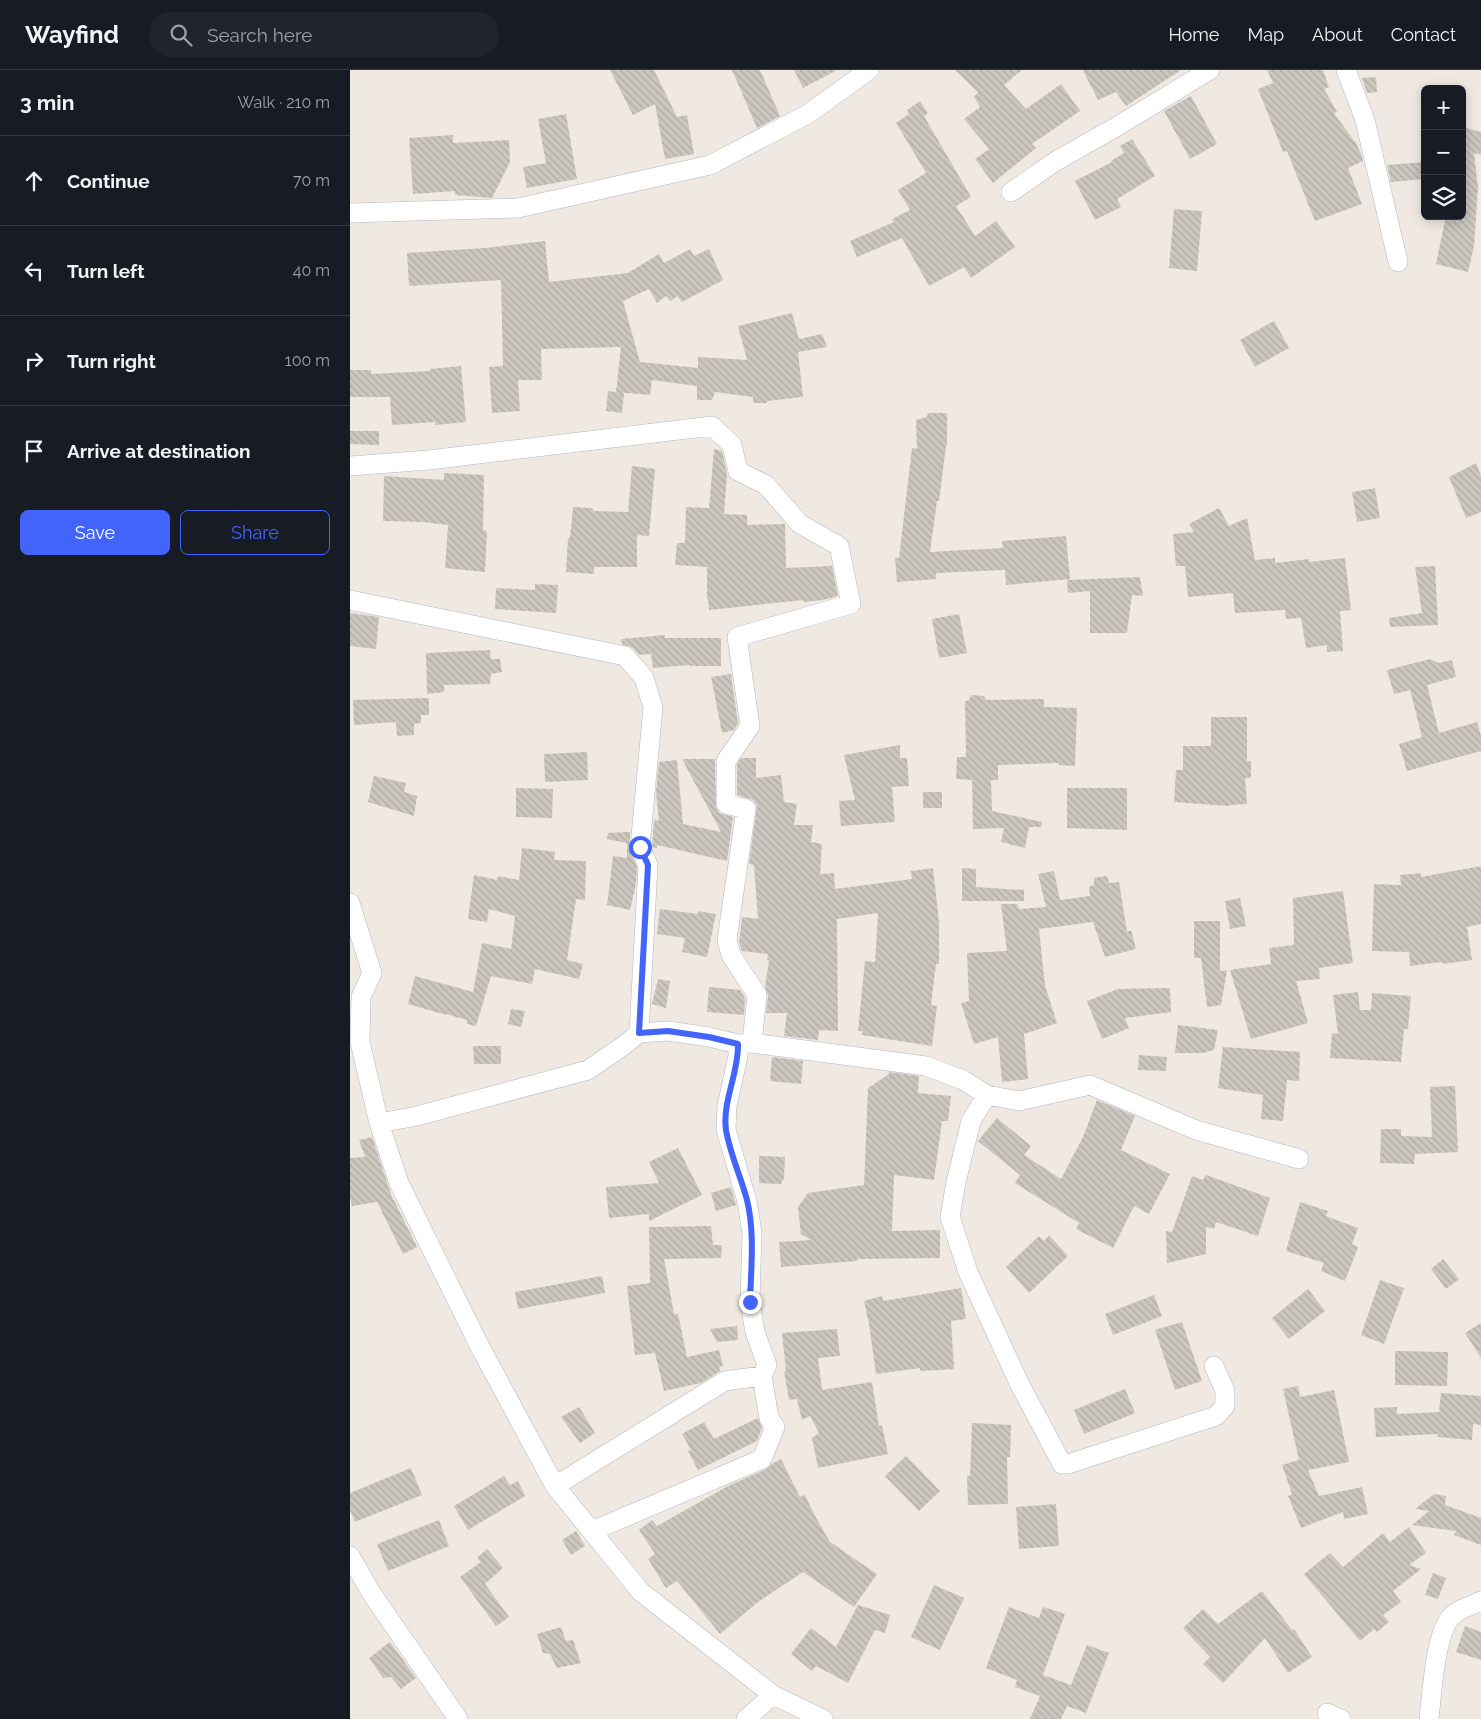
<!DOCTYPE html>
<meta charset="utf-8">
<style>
body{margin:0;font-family:Raleway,sans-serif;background:#20242c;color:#f1f3f6}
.controls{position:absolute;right:15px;top:15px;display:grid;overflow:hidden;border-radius:8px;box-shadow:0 2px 12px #0003}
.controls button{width:45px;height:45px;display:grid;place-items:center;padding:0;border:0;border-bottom:1px solid #363941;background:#171b24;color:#f1f3f6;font:25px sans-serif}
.stop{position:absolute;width:15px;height:15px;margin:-11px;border:4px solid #4264fb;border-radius:50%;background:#fff}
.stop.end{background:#4264fb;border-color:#fff;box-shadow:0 1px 5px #0008}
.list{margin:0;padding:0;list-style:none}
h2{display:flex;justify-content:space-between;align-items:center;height:65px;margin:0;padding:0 20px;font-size:21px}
h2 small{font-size:16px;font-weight:400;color:#9ea1a6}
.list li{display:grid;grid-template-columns:32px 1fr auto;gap:15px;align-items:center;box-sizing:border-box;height:90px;padding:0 20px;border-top:1px solid #363941}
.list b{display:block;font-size:19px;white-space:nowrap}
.list em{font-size:16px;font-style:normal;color:#9ea1a6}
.actions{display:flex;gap:10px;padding:15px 20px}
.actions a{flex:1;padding:11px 0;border:1px solid #4264fb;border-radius:8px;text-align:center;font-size:18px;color:#4264fb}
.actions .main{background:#4264fb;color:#fff}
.icon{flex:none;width:28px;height:28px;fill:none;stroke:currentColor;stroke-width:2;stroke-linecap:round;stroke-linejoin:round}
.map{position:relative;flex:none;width:1131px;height:1649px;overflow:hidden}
header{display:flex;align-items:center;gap:30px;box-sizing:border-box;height:70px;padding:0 25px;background:#171b24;border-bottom:1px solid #363941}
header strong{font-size:24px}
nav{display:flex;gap:28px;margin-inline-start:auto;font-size:18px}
.search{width:350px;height:45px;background:#20242c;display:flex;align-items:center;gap:12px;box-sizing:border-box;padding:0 18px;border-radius:28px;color:#9ea1a6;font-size:19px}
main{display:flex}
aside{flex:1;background:#171b24}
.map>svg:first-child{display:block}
.building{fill:url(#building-back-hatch)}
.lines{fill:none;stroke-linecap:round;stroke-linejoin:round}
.street-casing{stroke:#b4b7c1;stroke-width:20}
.street{stroke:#fff;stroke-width:19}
.route{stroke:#4264fb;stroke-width:6}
</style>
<header>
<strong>Wayfind</strong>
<div class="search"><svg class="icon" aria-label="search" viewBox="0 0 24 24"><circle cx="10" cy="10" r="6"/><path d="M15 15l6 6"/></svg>Search here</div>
<nav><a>Home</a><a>Map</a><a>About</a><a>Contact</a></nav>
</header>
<main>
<aside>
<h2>3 min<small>Walk · 210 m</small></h2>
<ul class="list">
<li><svg class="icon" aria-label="ahead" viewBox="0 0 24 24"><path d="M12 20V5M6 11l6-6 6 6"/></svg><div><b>Continue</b></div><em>70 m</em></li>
<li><svg class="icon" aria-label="left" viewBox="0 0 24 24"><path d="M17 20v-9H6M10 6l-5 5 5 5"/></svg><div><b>Turn left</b></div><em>40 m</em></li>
<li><svg class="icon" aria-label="right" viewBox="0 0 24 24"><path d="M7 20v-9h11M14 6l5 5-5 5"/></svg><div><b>Turn right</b></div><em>100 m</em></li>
<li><svg class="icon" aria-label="arrive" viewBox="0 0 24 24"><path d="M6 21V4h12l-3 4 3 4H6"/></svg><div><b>Arrive at destination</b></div></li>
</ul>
<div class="actions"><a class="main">Save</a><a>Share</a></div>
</aside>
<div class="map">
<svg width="1131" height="1649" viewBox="0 0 1131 1649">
<defs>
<pattern id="building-back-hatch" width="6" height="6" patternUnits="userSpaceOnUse" patternTransform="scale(1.25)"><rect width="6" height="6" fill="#cbc7bf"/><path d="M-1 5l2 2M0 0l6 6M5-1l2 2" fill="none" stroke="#afaba4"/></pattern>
</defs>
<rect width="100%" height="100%" fill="#efe9e1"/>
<path class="building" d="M 260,0 L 304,0 L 327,47 L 337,45 L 344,84 L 315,89 L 305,34 L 283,45 Z
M 382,0 L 410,0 L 430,46 L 407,58 Z
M 444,0 L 487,0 L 453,18 Z
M 605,0 L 672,0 L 654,15 L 676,39 L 711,14 L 730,41 L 682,74 L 686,78 L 643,113 L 625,89 L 639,79 L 614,49 L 630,37 L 624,27 L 628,22 Z
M 733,0 L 831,0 L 776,36 L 766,22 L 748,30 Z
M 917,0 L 973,0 L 979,17 L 974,19 L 987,42 L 984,43 L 1004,71 L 1005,71 L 1011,84 L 1013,91 L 998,98 L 1012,134 L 965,151 L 937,81 L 933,82 L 908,19 L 923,13 Z
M 1026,7 L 1027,22 L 1017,23 L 1012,8 Z
M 841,26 L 867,74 L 840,89 L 814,41 Z
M 570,31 L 578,43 L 574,46 L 621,127 L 606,136 L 625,166 L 646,151 L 665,177 L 621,208 L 614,197 L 579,216 L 552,168 L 507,187 L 500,171 L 544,152 L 542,149 L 560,140 L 548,120 L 576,103 L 546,53 L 559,44 L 557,40 Z
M 216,44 L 227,109 L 177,118 L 173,97 L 196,93 L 188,49 Z
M 1112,57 L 1131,62 L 1131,85 L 1124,83 L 1128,117 L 1124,176 L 1118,202 L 1086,194 L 1096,146 L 1112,146 Z
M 103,65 L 103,73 L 159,70 L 160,92 L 142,128 L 105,125 L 105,121 L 63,124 L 59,68 Z
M 782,69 L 805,106 L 767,129 L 771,137 L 745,150 L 725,111 L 762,92 L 761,91 L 774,83 L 770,76 Z
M 1075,92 L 1075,109 L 1041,112 L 1037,95 Z
M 824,139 L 852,141 L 847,201 L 819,198 Z
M 195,171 L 199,212 L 278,203 L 309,184 L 314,193 L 340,179 L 344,186 L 359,179 L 373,210 L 332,232 L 327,226 L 321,231 L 316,226 L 307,233 L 299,219 L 273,231 L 290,292 L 348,298 L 348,287 L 397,290 L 388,256 L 442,243 L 449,269 L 472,264 L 477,277 L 448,282 L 453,327 L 417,331 L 417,333 L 403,333 L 403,327 L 365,322 L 362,330 L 347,330 L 347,316 L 302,310 L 300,325 L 266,322 L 271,277 L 191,279 L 192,310 L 168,310 L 170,341 L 142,343 L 139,297 L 153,296 L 151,210 L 59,216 L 57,183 L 135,178 Z
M 924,251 L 939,278 L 905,297 L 890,270 Z
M 111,296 L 116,352 L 85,355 L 85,352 L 42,355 L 40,327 L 0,327 L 0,300 L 21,300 L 21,304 L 80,301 L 80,299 Z
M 258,321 L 274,323 L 272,343 L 256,341 Z
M 578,343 L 597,343 L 597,376 L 596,376 L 589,431 L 587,431 L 580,482 L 653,478 L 652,471 L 716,466 L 720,509 L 656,515 L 655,500 L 586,503 L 586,509 L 547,512 L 545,488 L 549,488 L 562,378 L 567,379 L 566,350 L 577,347 Z
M 0,361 L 29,361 L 29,375 L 0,374 Z
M 364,379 L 372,381 L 377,404 L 374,444 L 397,445 L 397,455 L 435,454 L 436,498 L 482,496 L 488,526 L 473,530 L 454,532 L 453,530 L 359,540 L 358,529 L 357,529 L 357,497 L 325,495 L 327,473 L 335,473 L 336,437 L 359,438 Z
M 1126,393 L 1131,406 L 1131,442 L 1116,448 L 1099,407 Z
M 282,396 L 305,399 L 299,466 L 287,465 L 287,497 L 244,497 L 244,504 L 216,502 L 218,468 L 220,468 L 223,437 L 242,438 L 244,441 L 278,442 Z
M 94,403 L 134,405 L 133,460 L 137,461 L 135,502 L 95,498 L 98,455 L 73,452 L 33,451 L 34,406 L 94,410 Z
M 1025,418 L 1030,448 L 1007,452 L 1002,422 Z
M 869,438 L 879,456 L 897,448 L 905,490 L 925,488 L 925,493 L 959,489 L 959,492 L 995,488 L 1001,540 L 990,541 L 993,581 L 977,582 L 977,575 L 956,578 L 951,548 L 936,549 L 935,540 L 885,543 L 883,523 L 838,527 L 835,496 L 826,496 L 823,464 L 844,462 L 839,454 Z
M 1085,496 L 1088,555 L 1040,557 L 1039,548 L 1072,543 L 1065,497 Z
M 790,507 L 793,526 L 782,525 L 777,563 L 740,563 L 740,521 L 718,523 L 717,510 Z
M 185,514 L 208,515 L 206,543 L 145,539 L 146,518 L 185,520 Z
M 0,543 L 29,547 L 26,579 L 0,576 Z
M 609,544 L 617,583 L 589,588 L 582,549 Z
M 315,565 L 315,568 L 371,568 L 371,596 L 340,596 L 340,595 L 303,598 L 301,584 L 289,585 L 283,578 L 272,574 L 271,569 Z
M 140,580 L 141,589 L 150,589 L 152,602 L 141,604 L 140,614 L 94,615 L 94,622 L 77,624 L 76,583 Z
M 1080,589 L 1089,593 L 1102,590 L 1106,607 L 1077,615 L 1089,663 L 1127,652 L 1131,666 L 1131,681 L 1057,701 L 1049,674 L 1072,667 L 1060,620 L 1044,624 L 1037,600 Z
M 381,604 L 388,653 L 384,660 L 372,663 L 361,607 Z
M 621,625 L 634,626 L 636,630 L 694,629 L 694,637 L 727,638 L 725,696 L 709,695 L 709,693 L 648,695 L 648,710 L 641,710 L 642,741 L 692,752 L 691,757 L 679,757 L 675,778 L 651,772 L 654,758 L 623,759 L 622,710 L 606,709 L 607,687 L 616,687 L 615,632 L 620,629 Z
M 79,628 L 79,645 L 71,645 L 71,653 L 64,654 L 64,665 L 47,666 L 46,652 L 4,655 L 3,630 Z
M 861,647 L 897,647 L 897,691 L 901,691 L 901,708 L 895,708 L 897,734 L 879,735 L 879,736 L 824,732 L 826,700 L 833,700 L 833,676 L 861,676 Z
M 550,675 L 550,688 L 557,688 L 559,716 L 542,717 L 545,752 L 491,756 L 489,731 L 505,730 L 494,685 Z
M 237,682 L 238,710 L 195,712 L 194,684 Z
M 391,688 L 406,688 L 406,708 L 431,705 L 434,732 L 447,734 L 444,755 L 463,755 L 461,772 L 472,774 L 470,804 L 484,803 L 485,819 L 562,809 L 561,801 L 583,798 L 589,852 L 589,894 L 586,894 L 581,935 L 587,936 L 582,976 L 512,965 L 513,961 L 508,961 L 515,891 L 525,892 L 528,843 L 487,849 L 488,961 L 469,960 L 468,970 L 434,966 L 437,943 L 416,943 L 418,926 L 415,916 L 419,890 L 417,890 L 418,884 L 392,881 L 389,873 L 392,847 L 408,849 L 404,795 L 399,794 L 407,736 L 403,730 L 387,725 L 387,694 Z
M 332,689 L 365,689 L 366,738 L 369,743 L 383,747 L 377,791 L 307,775 L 307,778 L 302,777 L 304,750 L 309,751 L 306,722 L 309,692 L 327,690 L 333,754 L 371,762 Z
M 24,706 L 56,713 L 54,722 L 67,726 L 64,746 L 18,732 Z
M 166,718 L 203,719 L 202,748 L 166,747 Z
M 717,718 L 777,718 L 777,760 L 717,758 Z
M 573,722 L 592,722 L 592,738 L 573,738 Z
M 277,762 L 280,762 L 280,781 L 287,797 L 286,814 L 280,840 L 257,835 L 263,786 L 277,788 L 277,773 L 257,769 L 258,763 Z
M 172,778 L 205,782 L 204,790 L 236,791 L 235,830 L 226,829 L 217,890 L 233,894 L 229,909 L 185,899 L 182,914 L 141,906 L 126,956 L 117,954 L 117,950 L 96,944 L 96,945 L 58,934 L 65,906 L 123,922 L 132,873 L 161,879 L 165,846 L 139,839 L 137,852 L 118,849 L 124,805 L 147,810 L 148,806 L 169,810 Z
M 1131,796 L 1131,854 L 1117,857 L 1122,890 L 1093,894 L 1092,892 L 1060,896 L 1059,882 L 1022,881 L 1024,814 L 1051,815 L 1050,805 L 1071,803 L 1071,807 Z
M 612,798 L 626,799 L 626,817 L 674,820 L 674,831 L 612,831 Z
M 704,801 L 710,830 L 740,826 L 739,817 L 744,815 L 744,808 L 757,806 L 759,813 L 769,812 L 777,862 L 781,860 L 786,879 L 755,887 L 743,852 L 689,859 L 695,916 L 707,953 L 674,964 L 678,1009 L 652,1012 L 648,967 L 624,974 L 611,933 L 619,931 L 617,883 L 657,881 L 651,834 L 667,834 L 669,839 L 696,837 L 688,804 Z
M 993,821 L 1003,893 L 969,898 L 970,909 L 946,911 L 958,953 L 901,969 L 880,900 L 921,894 L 919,878 L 943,875 L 944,871 L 943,828 Z
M 890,828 L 896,856 L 880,859 L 875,831 Z
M 310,839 L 348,844 L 348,841 L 366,844 L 357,887 L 332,882 L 335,868 L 307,864 Z
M 844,851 L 870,851 L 870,901 L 877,900 L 871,935 L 857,937 L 851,888 L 844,888 Z
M 308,909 L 320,911 L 316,938 L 302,934 Z
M 359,917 L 390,920 L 395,928 L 394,945 L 357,942 Z
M 820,918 L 821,942 L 775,948 L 779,958 L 752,969 L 737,931 L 768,919 Z
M 1008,922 L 1010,940 L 1021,940 L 1022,923 L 1061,926 L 1058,959 L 1054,959 L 1051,992 L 980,988 L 982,963 L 988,964 L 983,925 Z
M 161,939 L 175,941 L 171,957 L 158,954 Z
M 828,955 L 868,960 L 864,980 L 853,983 L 825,983 Z
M 123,976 L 151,976 L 151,994 L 124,994 Z
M 873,977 L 950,982 L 949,1011 L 937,1010 L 933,1051 L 911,1049 L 913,1025 L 868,1018 Z
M 789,985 L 817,987 L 816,1001 L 788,1000 Z
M 422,987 L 453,991 L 451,1014 L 420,1011 Z
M 539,1002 L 569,1006 L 568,1023 L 601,1026 L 598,1051 L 592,1051 L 584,1110 L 544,1105 L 542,1161 L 590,1160 L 590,1188 L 507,1189 L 507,1191 L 431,1197 L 429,1172 L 461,1170 L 451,1164 L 448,1137 L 458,1123 L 514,1115 L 518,1018 L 539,1004 Z
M 1105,1016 L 1108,1082 L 1065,1084 L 1064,1094 L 1030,1093 L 1031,1059 L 1051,1059 L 1051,1066 L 1082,1067 L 1080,1017 Z
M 747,1030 L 785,1046 L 771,1080 L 820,1104 L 799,1144 L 784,1136 L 763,1178 L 726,1159 L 729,1153 L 665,1113 L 670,1105 L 628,1071 L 647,1048 L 681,1076 L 674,1085 L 711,1109 L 733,1067 Z
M 22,1067 L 43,1130 L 44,1130 L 67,1177 L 53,1184 L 27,1132 L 2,1136 L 0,1127 L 0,1088 L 15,1087 L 9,1070 Z
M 328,1078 L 352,1125 L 299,1151 L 299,1144 L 259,1148 L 256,1117 L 309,1113 L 299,1092 Z
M 409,1086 L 435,1087 L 434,1108 L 431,1114 L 409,1113 Z
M 856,1105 L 920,1128 L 908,1166 L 866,1152 L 864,1159 L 856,1157 L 856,1184 L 817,1193 L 816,1161 L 822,1162 L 842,1106 L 853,1110 Z
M 381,1117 L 386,1135 L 366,1141 L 361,1123 Z
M 950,1132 L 978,1141 L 976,1146 L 1008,1158 L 1002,1174 L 1008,1177 L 995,1211 L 971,1201 L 974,1193 L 936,1181 Z
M 361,1156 L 363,1175 L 372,1175 L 371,1188 L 314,1189 L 324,1244 L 328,1244 L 337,1287 L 369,1280 L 373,1296 L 369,1297 L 370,1301 L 351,1313 L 314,1321 L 305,1283 L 285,1285 L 277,1216 L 300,1213 L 299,1157 Z
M 699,1165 L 718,1186 L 679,1223 L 656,1197 L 689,1166 L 694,1171 Z
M 1093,1189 L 1109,1209 L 1096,1219 L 1081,1199 Z
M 252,1206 L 255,1223 L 168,1239 L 165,1222 Z
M 1030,1210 L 1054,1218 L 1034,1274 L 1011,1265 Z
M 611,1218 L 616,1249 L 601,1251 L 604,1299 L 570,1301 L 570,1298 L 526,1304 L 519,1254 L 514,1231 L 532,1226 L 533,1231 Z
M 958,1219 L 975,1241 L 939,1269 L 922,1248 Z
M 804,1225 L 812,1246 L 763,1265 L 755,1244 Z
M 832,1252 L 852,1311 L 825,1320 L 805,1260 Z
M 1131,1253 L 1131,1288 L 1115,1263 Z
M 387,1256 L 388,1270 L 367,1272 L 360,1259 Z
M 487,1259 L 490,1286 L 468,1288 L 472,1320 L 522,1312 L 529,1356 L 532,1355 L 538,1384 L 468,1398 L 462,1368 L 469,1363 L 460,1346 L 452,1350 L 447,1329 L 439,1330 L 434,1301 L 436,1301 L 432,1263 Z
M 1045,1281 L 1098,1282 L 1097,1316 L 1045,1315 Z
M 948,1316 L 950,1327 L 984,1320 L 999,1392 L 958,1400 L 969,1426 L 1012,1417 L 1018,1444 L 994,1449 L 993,1442 L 951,1458 L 938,1426 L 942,1424 L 932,1395 L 949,1390 L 933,1319 Z
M 775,1319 L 785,1343 L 734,1364 L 724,1340 Z
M 1091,1323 L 1131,1326 L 1131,1355 L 1123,1354 L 1122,1370 L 1088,1367 L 1088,1364 L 1026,1367 L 1024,1338 L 1047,1337 L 1047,1344 L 1089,1342 Z
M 229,1337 L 245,1363 L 230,1373 L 211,1347 Z
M 408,1348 L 412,1358 L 407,1371 L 348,1400 L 338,1381 L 341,1380 L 332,1364 L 354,1352 L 364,1369 Z
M 622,1353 L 661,1355 L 660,1387 L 657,1387 L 658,1434 L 618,1435 L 617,1406 L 620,1406 Z
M 556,1386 L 590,1421 L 569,1441 L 535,1406 Z
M 431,1389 L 450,1427 L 455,1425 L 464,1444 L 480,1472 L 527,1504 L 504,1537 L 453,1502 L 408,1532 L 370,1564 L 327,1511 L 316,1518 L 298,1489 L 305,1484 L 289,1460 L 302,1450 L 307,1456 L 378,1416 L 416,1399 L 422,1394 Z
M 61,1398 L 72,1425 L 5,1452 L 0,1440 L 0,1423 Z
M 154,1406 L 160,1415 L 168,1411 L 175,1426 L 118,1460 L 104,1436 Z
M 1084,1424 L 1096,1426 L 1095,1435 L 1131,1448 L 1131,1475 L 1104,1465 L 1106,1461 L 1062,1455 L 1079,1441 L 1065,1439 Z
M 706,1434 L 709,1476 L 669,1479 L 666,1437 Z
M 89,1450 L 99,1476 L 38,1501 L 27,1474 Z
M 1059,1457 L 1076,1483 L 1059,1495 L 1071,1499 L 1043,1521 L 1051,1532 L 1033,1545 L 1039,1552 L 1027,1562 L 1024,1559 L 1010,1571 L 954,1504 L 980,1483 L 993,1497 L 1033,1463 L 1040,1472 Z
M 226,1461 L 235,1476 L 221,1485 L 212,1470 Z
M 137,1479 L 153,1498 L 135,1514 L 159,1547 L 146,1556 L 110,1507 L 131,1492 L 127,1488 Z
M 1083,1503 L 1096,1508 L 1088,1529 L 1075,1525 Z
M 584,1515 L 614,1528 L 590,1580 L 561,1567 Z
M 912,1521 L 942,1560 L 944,1559 L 962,1587 L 938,1603 L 915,1568 L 873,1613 L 853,1594 L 860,1587 L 833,1558 L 853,1539 L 868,1554 Z
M 508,1535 L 540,1545 L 535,1563 L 525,1560 L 498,1613 L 466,1596 L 462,1601 L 441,1584 L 461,1558 L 486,1577 Z
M 659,1537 L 689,1548 L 693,1537 L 715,1544 L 693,1605 L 721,1615 L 737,1575 L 759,1583 L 736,1643 L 717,1636 L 711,1649 L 680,1649 L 690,1626 L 665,1617 L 667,1610 L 636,1598 Z
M 1115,1556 L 1131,1562 L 1131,1590 L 1106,1582 Z
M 211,1557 L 216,1571 L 223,1570 L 231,1593 L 207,1598 L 200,1584 L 193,1583 L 187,1564 Z
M 40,1572 L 66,1608 L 51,1619 L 41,1607 L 33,1608 L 19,1588 Z"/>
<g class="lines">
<g class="street-casing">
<path id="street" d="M 996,0 L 1015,50 L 1048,192
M 661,122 L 706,91 L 766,57 L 860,0
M 0,143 L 168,138 L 360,95 L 458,44 L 519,0
M 0,396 L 79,390 L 362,356 L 382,375 L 388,401 L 416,415 L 450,454 L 489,476 L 501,534 L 387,567 L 400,656 L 376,691 L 376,734 L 396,739 L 377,870 L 381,885 L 407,925 L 402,973
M 0,530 L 275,586 L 294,608 L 303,637 L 290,777 L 298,795 L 289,963
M 0,833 L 22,903 L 11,927 L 10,972 L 29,1053 L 49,1113 L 130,1277 L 205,1416 L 291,1522 L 423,1625 L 473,1649
M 637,1025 L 621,1051 L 606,1112 L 600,1147 L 618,1202 L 669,1313 L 712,1394 L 718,1394 L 866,1346 L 875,1336 L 875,1321 L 864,1296
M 29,1053 L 67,1046 L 238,1000 L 273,976 L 289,963 L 318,961 L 359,967 L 388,974 L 402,973 L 576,996 L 613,1010 L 637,1025 L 669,1031 L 740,1015 L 846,1060 L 949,1089
M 205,1416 L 375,1311 L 412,1306
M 242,1461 L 412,1389 L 425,1357 L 419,1348 L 412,1306 L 417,1295 L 405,1262 L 400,1232 L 402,1163 L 397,1131 L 376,1060 L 377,1036 L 388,986 L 388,974
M 0,1486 L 22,1524 L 108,1649
M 977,1643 L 991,1649
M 396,1649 L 423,1625
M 1079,1649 C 1082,1623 1085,1567 1100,1548 C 1107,1539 1121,1536 1131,1531"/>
</g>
<use href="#street" class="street"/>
</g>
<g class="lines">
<path class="route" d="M 290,777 L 298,795 L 289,963 L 318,961 L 359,967 L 388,974 C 389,1003 372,1031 376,1060 C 380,1084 391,1107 397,1130 C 405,1163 401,1198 400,1232"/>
</g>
</svg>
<div class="controls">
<button>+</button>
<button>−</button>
<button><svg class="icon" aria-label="layers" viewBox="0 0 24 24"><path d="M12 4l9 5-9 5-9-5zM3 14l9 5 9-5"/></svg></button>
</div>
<div class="stop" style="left:290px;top:777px"></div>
<div class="stop end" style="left:400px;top:1232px"></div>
</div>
</main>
